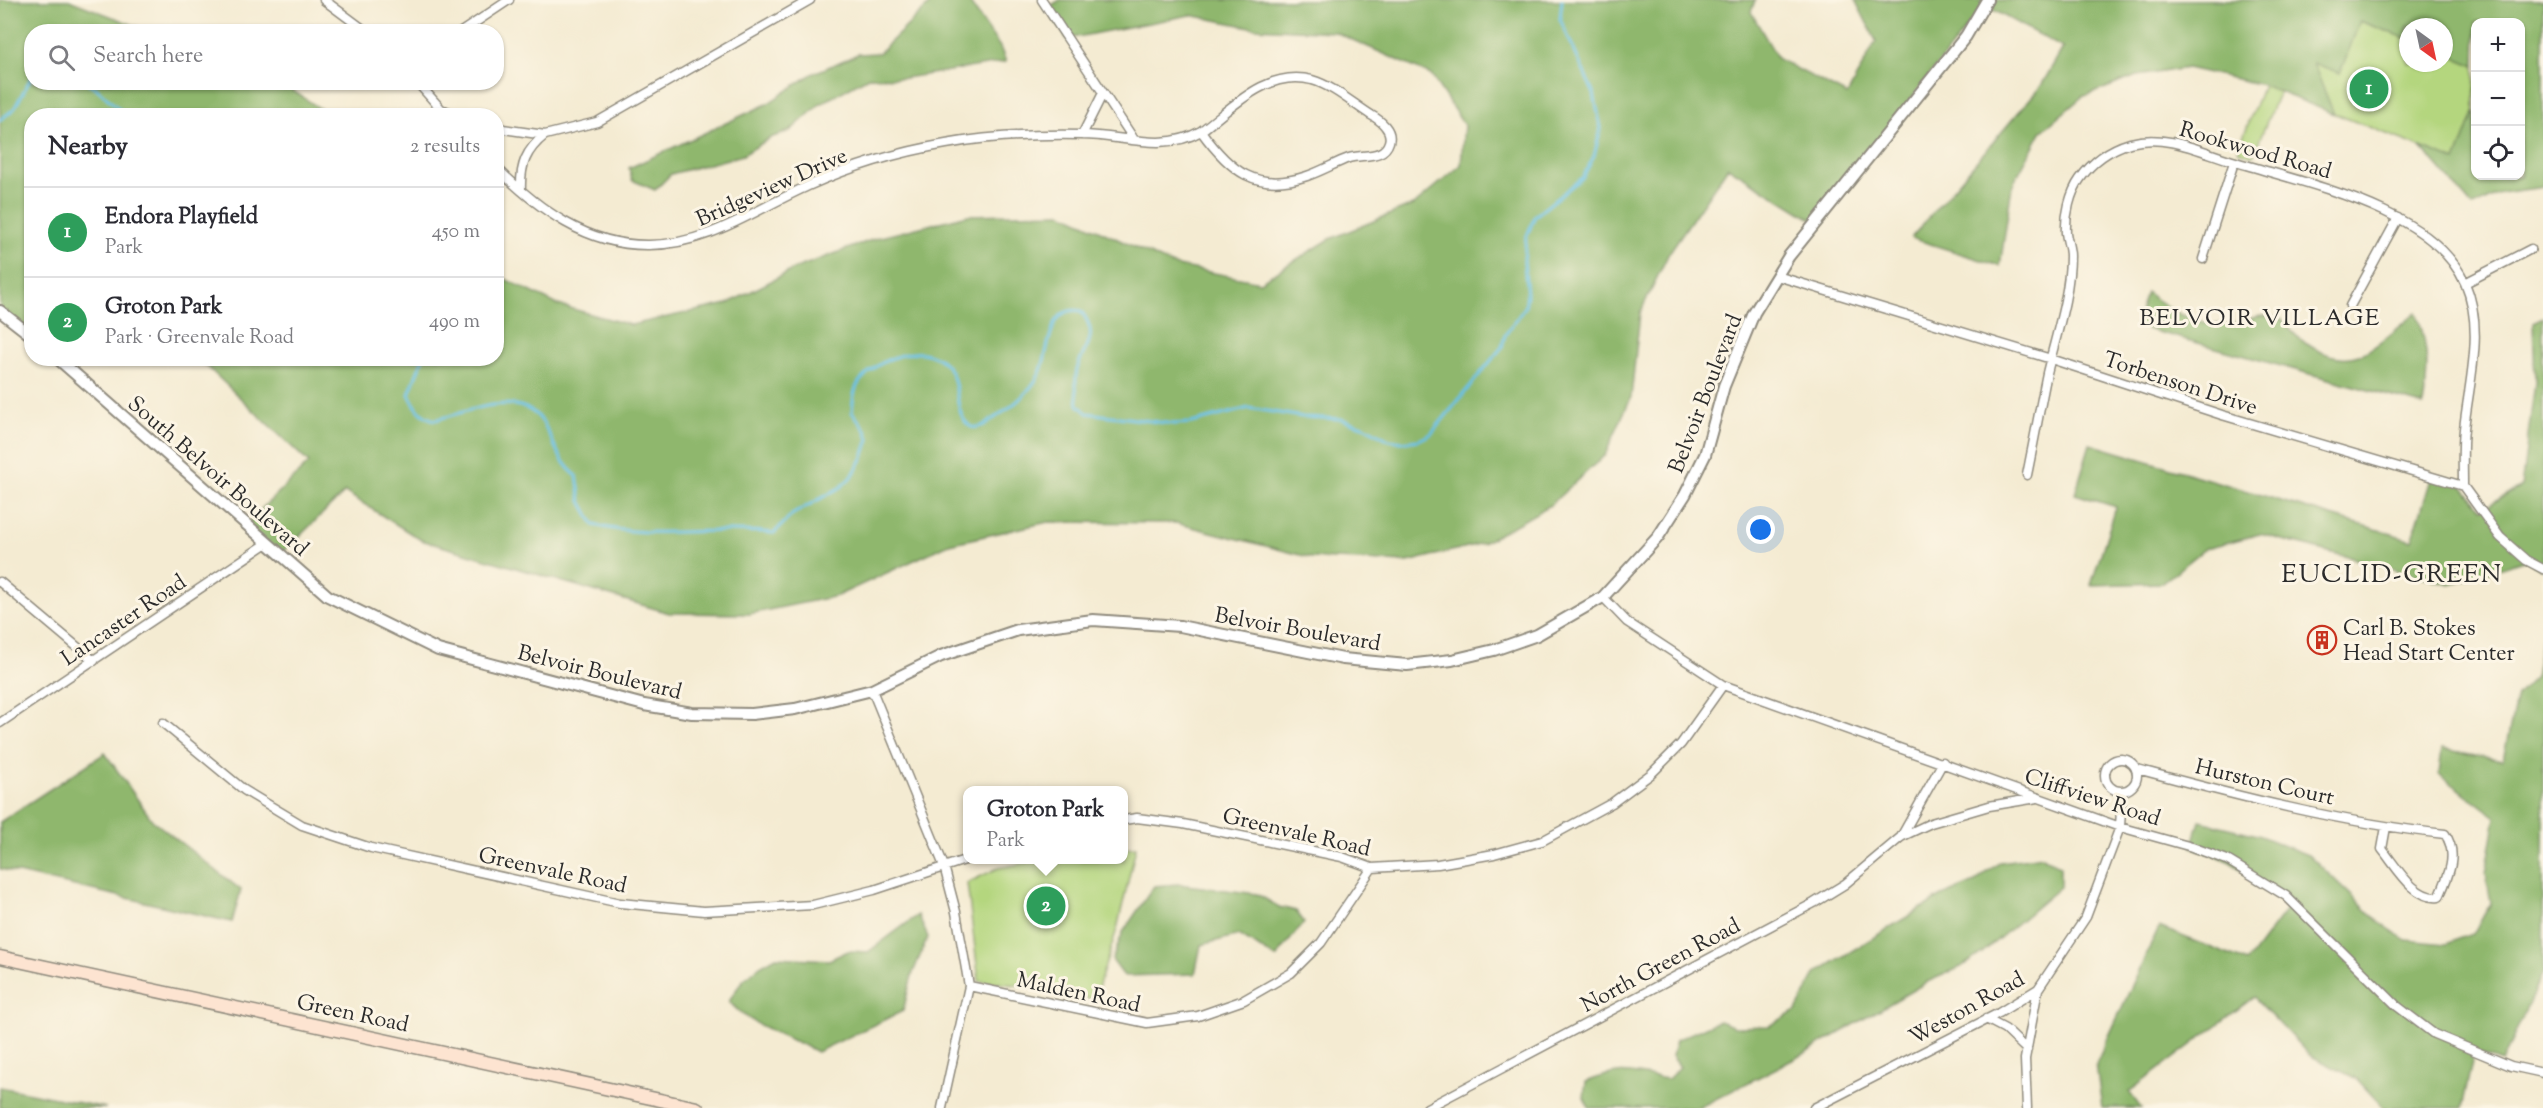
<!DOCTYPE html>
<meta charset="utf-8">
<style>
body{margin:0;font-family:"Sorts Mill Goudy",serif;background:#f7f7f7;color:#2b2b33}
.controls{position:absolute;right:18px;top:18px;display:grid;overflow:hidden;border-radius:12px;box-shadow:0 2px 4px #0004}
.controls button{width:54px;height:54px;display:grid;place-items:center;padding:0;border:0;border-bottom:2px solid #e1e1e2;background:#fff;color:#2b2b33;font:30px sans-serif}
.compass{position:absolute;left:2399px;top:18px;width:54px;height:54px;border-radius:50%;background:#fff;box-shadow:0 2px 4px #0004;rotate:147deg}
.you{position:absolute;left:1761px;top:530px;width:21px;height:21px;margin:-15px;border:4px solid #fff;border-radius:50%;background:#1a73e8;box-shadow:0 0 0 9px #1a73e833}
.badge{display:grid;place-items:center;width:39px;height:39px;border-radius:50%;background:#0b8043;color:#fff;font-size:20px;font-weight:700}
.pin{position:absolute;translate:-50% -50%;border:3px solid #fff;box-shadow:0 2px 6px #0006}
.popup{position:absolute;left:963px;top:786px;width:165px;height:78px;box-sizing:border-box;display:grid;place-content:center;border-radius:12px;background:#fff;filter:drop-shadow(0 2px 4px #0005);font-size:20px;white-space:nowrap;color:#7c7c81}
.popup b{font-size:22px;color:#2b2b33}
.popup::after{content:'';position:absolute;left:50%;top:100%;margin-left:-12px;border:12px solid transparent;border-top-color:#fff}
.list{margin:0;padding:0;list-style:none}
h2{display:flex;justify-content:space-between;align-items:center;height:78px;margin:0;padding:0 24px;font-size:26px}
h2 small{font-size:20px;font-weight:400;color:#7c7c81}
.list li{display:grid;grid-template-columns:39px 1fr auto;gap:18px;align-items:center;box-sizing:border-box;height:90px;padding:0 24px;border-top:2px solid #e1e1e2}
.list b{display:block;font-size:22px;white-space:nowrap}
.list p{margin:0;font-size:20px;white-space:nowrap;color:#7c7c81}
.list em{font-size:20px;font-style:normal;color:#7c7c81}
.icon{flex:none;width:33px;height:33px;fill:none;stroke:currentColor;stroke-width:2;stroke-linecap:round;stroke-linejoin:round}
.map{position:relative;flex:none;width:2543px;height:1108px;overflow:hidden}
.search{position:absolute;background:#fff;box-shadow:0 2px 4px #0004;left:24px;top:24px;width:480px;height:66px;display:flex;align-items:center;gap:15px;box-sizing:border-box;padding:0 21px;border-radius:24px;color:#7c7c81;font-size:22px}
.panel{position:absolute;background:#fff;box-shadow:0 2px 4px #0004;left:24px;top:108px;width:480px;height:258px;border-radius:24px}
.map>svg:first-child{display:block}
.green{fill:#b4d67e;stroke:#708054;stroke-width:1.5}
.forest{fill:#8fb76d;stroke:#5d714c;stroke-width:1.5}
.lines{fill:none;stroke-linecap:round;stroke-linejoin:round}
.stream{stroke:#69c1e6;stroke-width:3}
.minor-casing{stroke:#908b7e;stroke-width:11}
.tertiary-casing{stroke:#908b7e;stroke-width:14}
.secondary-casing{stroke:#908b7e;stroke-width:15}
.minor{stroke:#fff;stroke-width:8}
.tertiary{stroke:#fff;stroke-width:10}
.secondary{stroke:#fde4d1;stroke-width:12}
.labels{text-anchor:middle;stroke-width:6;stroke-linejoin:round;paint-order:stroke}
.street-label{font-size:22px;fill:#2b2b2b;stroke:#fcf5e5}
.poi-label{font-size:22px;fill:#2b2b2b;stroke:#fcf5e5;text-anchor:start}
.neighbourhood-label{font-size:24px;letter-spacing:1.5px;fill:#2b2b2b;stroke:#fcf5e5}
.quarter-label{font-size:26px;letter-spacing:1.5px;fill:#2b2b2b;stroke:#fcf5e5}
</style>
<div class="map">
<svg width="2543" height="1108" viewBox="0 0 2543 1108">
<rect width="100%" height="100%" fill="#fcf5e5"/>
<filter id="ink" filterUnits="userSpaceOnUse"><feTurbulence type="fractalNoise" baseFrequency=".0167" numOctaves="2"/><feDisplacementMap in="SourceGraphic" scale="12" xChannelSelector="R" yChannelSelector="G"/><feConvolveMatrix kernelMatrix="1 2 1 2 8 2 1 2 1" color-interpolation-filters="sRGB"/></filter>
<filter id="wash" filterUnits="userSpaceOnUse"><feTurbulence type="fractalNoise" baseFrequency=".008" numOctaves="4" result="noise"/><feDisplacementMap in="SourceGraphic" scale="24" xChannelSelector="R" yChannelSelector="G"/><feGaussianBlur stdDeviation="1.35" result="paint"/><feColorMatrix in="noise" values="0 0 0 0 0 0 0 0 0 0 0 0 0 0 0 0 0 1.4 0 .05"/><feComposite in="paint" operator="in"/></filter>
<g filter="url(#wash)">
<rect width="100%" height="100%" fill="#f4ebd2"/>
<path class="green" d="M 2360,21 L 2408,39 L 2408,63 L 2444,63 L 2444,53 L 2475,66 L 2475,111 L 2456,161 L 2279,92 L 2253,156 L 2238,150 L 2277,49 Z
M 1136,847 L 1117,929 L 1094,1000 L 1045,988 L 979,981 L 967,883 L 998,868 L 1044,860 L 1124,860 L 1124,848 Z"/>
<path class="forest" d="M 0,0 L 69,0 L 149,31 L 32,32 L 32,82 L 281,83 L 330,115 L 32,116 L 31,331 L 0,311 Z
M 934,0 L 968,0 L 1000,47 L 1006,62 L 905,78 L 868,77 L 820,104 L 790,131 L 770,138 L 743,155 L 671,174 L 655,190 L 632,180 L 629,168 L 767,104 L 812,74 L 858,54 L 879,53 Z
M 1060,0 L 1755,0 L 1751,12 L 1778,59 L 1847,95 L 1876,41 L 1855,0 L 2543,0 L 2543,187 L 2501,193 L 2473,207 L 2421,147 L 2456,161 L 2475,111 L 2476,176 L 2520,176 L 2520,22 L 2476,22 L 2475,66 L 2444,53 L 2444,27 L 2408,27 L 2408,39 L 2360,21 L 2340,73 L 2313,63 L 2334,114 L 2263,85 L 2187,68 L 2137,76 L 2082,97 L 2041,132 L 2012,186 L 2000,266 L 1911,238 L 2041,86 L 2063,48 L 1984,5 L 1816,222 L 1728,167 L 1669,253 L 1640,313 L 1631,397 L 1605,455 L 1549,506 L 1483,543 L 1408,562 L 1312,558 L 1176,523 L 1048,522 L 949,544 L 837,596 L 749,614 L 669,613 L 421,540 L 345,492 L 280,555 L 245,525 L 309,463 L 199,359 L 496,358 L 497,275 L 558,305 L 631,325 L 727,304 L 796,268 L 877,238 L 968,215 L 1062,213 L 1173,265 L 1260,282 L 1330,239 L 1415,204 L 1461,165 L 1464,125 L 1431,75 L 1335,32 L 1255,28 L 1190,15 L 1067,39 L 1047,8 Z
M 2146,292 C 2172,312 2202,330 2237,322 C 2258,317 2260,313 2282,319 C 2296,341 2331,365 2359,355 C 2376,349 2401,325 2416,313 C 2429,342 2429,373 2423,405 L 2136,326 Z
M 2543,317 L 2543,569 L 2526,560 L 2451,584 L 2260,534 L 2206,548 L 2162,583 L 2091,585 L 2116,507 L 2075,494 L 2090,444 L 2412,540 L 2432,476 L 2463,486 L 2482,509 L 2521,487 L 2535,383 L 2533,322 Z
M 2543,631 L 2543,972 L 2502,1062 L 2474,1052 L 2462,1108 L 2384,1108 L 2357,1079 L 2309,1055 L 2254,997 L 2129,1092 L 2141,1108 L 2102,1108 L 2096,1064 L 2159,927 L 2247,962 L 2292,902 L 2227,860 L 2192,847 L 2200,821 L 2258,835 L 2310,856 L 2379,922 L 2406,940 L 2445,944 L 2473,934 L 2491,903 L 2486,873 L 2496,817 L 2439,774 L 2442,749 L 2503,760 L 2517,695 L 2535,677 Z
M 105,753 L 152,820 L 241,890 L 232,922 L 0,869 L 0,822 Z
M 2043,856 L 2060,867 L 2060,887 L 1982,953 L 1961,967 L 1927,982 L 1802,1055 L 1698,1108 L 1589,1108 L 1584,1098 L 1586,1082 C 1627,1066 1627,1074 1668,1079 L 1680,1067 L 1672,1056 L 1676,1040 L 1719,1021 L 1735,1027 L 1769,1026 L 1796,1011 L 1816,973 L 1897,923 L 1942,896 L 1975,882 L 2000,862 Z
M 1178,884 L 1257,894 L 1279,907 L 1296,911 L 1304,922 L 1276,958 L 1239,935 L 1201,945 L 1195,974 L 1124,976 L 1112,960 L 1123,932 L 1154,886 Z
M 918,915 L 928,937 L 912,975 L 903,1011 L 817,1052 C 790,1037 747,1025 729,1001 L 742,981 L 760,966 L 776,957 L 829,960 L 848,951 L 868,952 Z
M 0,1087 L 106,1108 L 0,1108 Z"/>
<g class="lines">
<path class="stream" d="M 86,82 L 96,88 L 127,116
M 0,120 L 14,109 L 32,76
M 423,358 L 409,394 C 415,406 421,417 435,420 C 471,411 527,385 547,430 C 556,448 561,464 577,476 L 581,501 L 594,525 C 654,540 714,526 774,533 L 793,514 L 841,487 L 853,475 L 863,457 L 869,439 L 866,430 L 852,412 C 853,402 853,390 860,381 C 879,359 918,342 942,361 C 964,378 950,412 971,427 C 981,429 987,423 996,417 C 1014,405 1028,394 1039,375 C 1050,355 1046,304 1081,311 C 1104,341 1078,349 1076,376 C 1075,385 1077,396 1078,405 L 1087,413 L 1174,424 L 1191,423 L 1249,408 L 1303,417 L 1341,419 L 1366,427 L 1389,440 L 1402,442 L 1419,440 L 1431,434 L 1502,347 L 1505,335 L 1525,307 L 1527,294 L 1524,261 L 1526,238 L 1535,216 L 1583,177 L 1594,156 L 1601,128 L 1594,94 L 1560,19 L 1562,0"/>
</g>
</g>
<g filter="url(#ink)">
<g class="lines">
<g class="minor-casing">
<path id="minor" d="M 324,0 L 367,32
M 1042,0 L 1133,138
M 461,32 L 509,0
M 417,82 L 441,109 L 459,116
M 496,128 L 545,135 L 597,122 L 810,0
M 1082,135 L 1103,93
M 496,167 C 538,209 587,246 649,245 C 708,245 756,209 808,186 C 852,166 899,152 946,144 C 991,136 1036,134 1082,135 C 1123,135 1163,153 1201,131 C 1230,171 1256,193 1307,176 C 1322,171 1335,163 1349,158 C 1363,154 1384,159 1389,142 C 1393,130 1380,120 1371,115 C 1352,103 1333,86 1312,80 C 1267,69 1233,107 1201,131
M 521,190 C 520,165 526,150 545,135
M 2203,259 L 2234,162
M 1777,276 L 2051,359 L 2222,415 L 2463,486 L 2500,537 L 2526,560 L 2543,569
M 2465,283 L 2531,249
M 2350,306 L 2398,218
M 2027,475 C 2034,441 2040,407 2047,373 C 2056,335 2070,295 2070,256 C 2070,248 2067,241 2066,233 C 2065,215 2070,193 2080,179 C 2092,162 2110,149 2130,143 C 2166,133 2202,152 2236,162 C 2306,184 2432,208 2465,283 C 2485,329 2469,381 2464,429 C 2462,447 2463,467 2463,486
M 0,582 L 94,661
M 1603,597 L 1627,622 L 1723,685 L 2120,827 L 2192,847 L 2227,860 L 2286,896 L 2397,1006 L 2434,1034 L 2511,1066 L 2543,1073
M 872,690 L 944,866 L 956,912 L 969,986 L 942,1108
M 0,723 L 266,544
M 163,723 L 244,790 L 302,825 L 371,848 L 620,903 L 704,911 L 813,905 L 874,890 L 968,859
M2105 775a16 16 0 1 1 32 0a16 16 0 1 1-32 0Z
M 2137,769 C 2237,796 2341,823 2445,834 C 2459,854 2448,877 2439,897 C 2414,900 2396,866 2382,849 L 2386,827
M 1124,820 L 1137,818 L 1183,824 L 1342,857 L 1372,868 L 1438,864 L 1494,854 L 1542,841 L 1612,803 L 1651,774 L 1681,744 L 1723,685
M 1901,837 L 1943,762
M 969,986 L 1147,1023 L 1198,1016 L 1244,1000 L 1291,973 L 1321,943 L 1372,868
M 1986,1019 L 2005,1029 L 2027,1050
M 1427,1108 L 1814,903 L 1845,884 L 1901,837 L 1931,823 L 1989,806 L 2037,798
M 1814,1108 L 1999,1013 L 2038,989 L 2086,917 L 2120,827 L 2122,792
M 2027,1108 L 2025,1059 L 2038,989"/>
</g>
<g class="tertiary-casing">
<path id="tertiary" d="M 0,311 L 32,336
M 57,358 L 328,596 L 438,650 L 644,705 L 692,713 L 752,714 L 795,709 L 872,690 L 941,656 L 1018,630 L 1093,620 L 1180,626 L 1343,659 L 1407,665 L 1452,660 L 1494,650 L 1537,635 L 1603,597 L 1658,537 L 1685,495 L 1705,455 L 1724,386 L 1754,313 L 1789,256 L 1966,36 L 1987,0"/>
</g>
<g class="secondary-casing">
<path id="secondary" d="M 0,957 L 697,1108"/>
</g>
<use href="#minor" class="minor"/>
<use href="#tertiary" class="tertiary"/>
<use href="#secondary" class="secondary"/>
</g>
</g>
<defs>
<g id="building-ring" transform="scale(1.5)"><circle r="9.5" fill="#fcf5e5" stroke="#c8321e" stroke-width="1.5"/><path d="M-4-6H4V6H1V3H-1V6H-4ZM-2.5-4.3h1.7v1.8h-1.7ZM.8-4.3h1.7v1.8H.8ZM-2.5-1h1.7V.8h-1.7ZM.8-1h1.7V.8H.8Z" fill="#c8321e"/></g>
</defs>
<g fill-rule="evenodd">
<use href="#building-ring" x="2322" y="640"/>
</g>
<g class="labels">
<g class="street-label">
<text transform="translate(2256 149) rotate(16)" y="8">Rookwood Road</text>
<text transform="translate(771 186) rotate(-24)" y="8">Bridgeview Drive</text>
<text transform="translate(2181 382) rotate(18)" y="8">Torbenson Drive</text>
<text transform="translate(1704 393) rotate(-69)" y="8">Belvoir Boulevard</text>
<text transform="translate(219 475) rotate(41)" y="8">South Belvoir Boulevard</text>
<text transform="translate(123 619) rotate(-34)" y="8">Lancaster Road</text>
<text transform="translate(1298 628) rotate(10)" y="8">Belvoir Boulevard</text>
<text transform="translate(600 671) rotate(14)" y="8">Belvoir Boulevard</text>
<text transform="translate(2265 781) rotate(13)" y="8">Hurston Court</text>
<text transform="translate(2093 796) rotate(18)" y="8">Cliffview Road</text>
<text transform="translate(1297 831) rotate(13)" y="8">Greenvale Road</text>
<text transform="translate(553 869) rotate(12)" y="8">Greenvale Road</text>
<text transform="translate(1660 964) rotate(-28)" y="8">North Green Road</text>
<text transform="translate(1079 991) rotate(12)" y="8">Malden Road</text>
<text transform="translate(1966 1007) rotate(-29)" y="8">Weston Road</text>
<text transform="translate(353 1012) rotate(12)" y="8">Green Road</text>
</g>
<g class="poi-label">
<text x="2343" y="635">Carl B. Stokes<tspan x="2343" dy="25">Head Start Center</tspan></text>
</g>
<g class="neighbourhood-label">
<text x="2260" y="325">BELVOIR VILLAGE</text>
</g>
<g class="quarter-label">
<text x="2392" y="582">EUCLID-GREEN</text>
</g>
</g>
</svg>
<div class="controls">
<button>+</button>
<button>−</button>
<button><svg class="icon" aria-label="locate" viewBox="0 0 24 24"><circle cx="12" cy="12" r="6"/><path d="M12 2v4M12 18v4M2 12h4M18 12h4"/></svg></button>
</div>
<svg class="compass" viewBox="-18 -18 36 36"><path d="M0-13l5 13h-10z" fill="#e53935"/><path d="M0 13l5-13h-10z" fill="#7c7c81"/></svg>
<div class="you"></div>
<div class="pin badge" style="left:2369px;top:89px;background:#2e9e5b">1</div>
<div class="pin badge" style="left:1046px;top:906px;background:#2e9e5b">2</div>
<div class="popup"><b>Groton Park</b>Park</div>
<div class="search"><svg class="icon" aria-label="search" viewBox="0 0 24 24"><circle cx="10" cy="10" r="6"/><path d="M15 15l6 6"/></svg>Search here</div>
<section class="panel">
<h2>Nearby<small>2 results</small></h2>
<ul class="list">
<li><span class="badge" style="background:#2e9e5b">1</span><div><b>Endora Playfield</b><p>Park</p></div><em>450 m</em></li>
<li><span class="badge" style="background:#2e9e5b">2</span><div><b>Groton Park</b><p>Park · Greenvale Road</p></div><em>490 m</em></li>
</ul>
</section>
</div>
